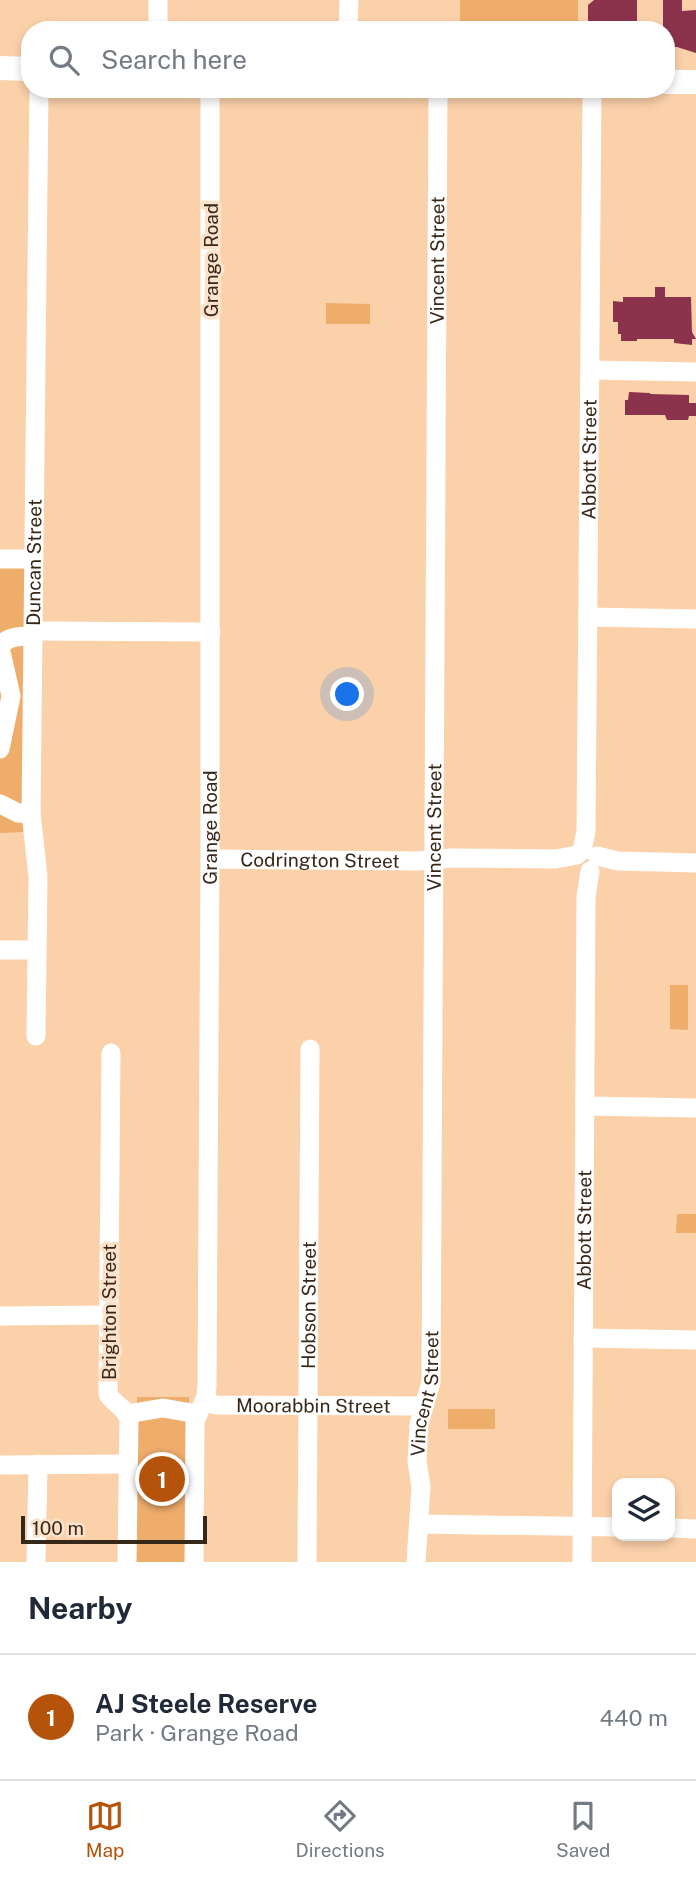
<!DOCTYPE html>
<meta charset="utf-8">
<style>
body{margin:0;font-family:"Public Sans",sans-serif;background:#f2f2f3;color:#1f2937}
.controls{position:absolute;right:21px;bottom:21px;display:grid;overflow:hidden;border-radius:14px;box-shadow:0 4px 10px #0003}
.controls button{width:63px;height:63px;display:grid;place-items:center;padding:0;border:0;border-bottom:2px solid #e0e1e3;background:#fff;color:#1f2937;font:35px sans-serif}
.scale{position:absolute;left:21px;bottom:18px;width:186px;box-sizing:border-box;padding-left:7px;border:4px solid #372718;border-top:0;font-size:19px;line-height:24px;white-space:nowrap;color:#372718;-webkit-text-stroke:5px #fce2cb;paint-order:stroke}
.you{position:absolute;left:348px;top:695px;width:24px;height:24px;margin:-18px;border:5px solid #fff;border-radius:50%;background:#1a73e8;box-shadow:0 0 0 10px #1a73e833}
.badge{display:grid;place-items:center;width:46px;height:46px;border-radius:50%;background:#b45309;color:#fff;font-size:23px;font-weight:700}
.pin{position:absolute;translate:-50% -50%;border:4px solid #fff;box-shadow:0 2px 7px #0006}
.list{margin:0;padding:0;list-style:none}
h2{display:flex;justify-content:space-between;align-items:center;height:91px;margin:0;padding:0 28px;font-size:30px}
h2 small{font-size:23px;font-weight:400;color:#747a83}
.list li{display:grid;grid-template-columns:46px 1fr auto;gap:21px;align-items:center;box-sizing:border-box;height:126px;padding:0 28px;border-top:2px solid #e0e1e3}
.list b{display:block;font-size:26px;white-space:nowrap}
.list p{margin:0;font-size:23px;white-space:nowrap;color:#747a83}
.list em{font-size:23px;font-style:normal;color:#747a83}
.icon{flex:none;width:38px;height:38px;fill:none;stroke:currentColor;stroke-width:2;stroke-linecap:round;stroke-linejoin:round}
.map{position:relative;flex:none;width:696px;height:1562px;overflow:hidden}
.search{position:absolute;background:#fff;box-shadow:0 4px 10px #0003;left:21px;right:21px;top:21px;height:77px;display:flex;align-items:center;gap:18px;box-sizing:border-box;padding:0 24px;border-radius:28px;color:#747a83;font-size:26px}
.sheet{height:217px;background:#fff}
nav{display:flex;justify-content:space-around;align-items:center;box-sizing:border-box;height:98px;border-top:2px solid #e0e1e3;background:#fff;font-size:19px;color:#747a83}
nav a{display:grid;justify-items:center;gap:4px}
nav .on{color:#b45309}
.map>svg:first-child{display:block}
.green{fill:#efad6c}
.building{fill:#8b324d}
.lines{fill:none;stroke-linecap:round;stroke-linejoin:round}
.minor{stroke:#fff;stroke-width:19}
.major{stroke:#fff;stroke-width:24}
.labels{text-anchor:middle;stroke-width:7;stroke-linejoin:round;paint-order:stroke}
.street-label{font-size:19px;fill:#372718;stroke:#fce2cb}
</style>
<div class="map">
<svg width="696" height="1562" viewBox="0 0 696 1562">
<rect width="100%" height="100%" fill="#fbd1aa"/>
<path class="green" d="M 460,0 L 578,0 L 578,30 L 460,30 Z
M 326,303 L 370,304 L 370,324 L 326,324 Z
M 0,566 L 23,568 L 25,571 L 25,832 L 0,833 Z
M 670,985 L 688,985 L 688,1030 L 670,1029 Z
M 677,1214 L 696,1214 L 696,1233 L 676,1233 Z
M 137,1397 L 189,1397 L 188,1562 L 135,1562 Z
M 448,1409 L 495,1409 L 495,1429 L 448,1429 Z"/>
<path class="building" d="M 594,0 L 637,0 L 637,30 L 588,30 L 588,5 Z
M 663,0 L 682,0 L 682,11 L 696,10 L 696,53 L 677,47 L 666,47 L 666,30 L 663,30 Z
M 655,287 L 665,287 L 665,297 L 691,297 L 692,332 L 696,339 L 692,339 L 692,345 L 674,343 L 674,339 L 637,339 L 637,341 L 621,341 L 621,334 L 618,334 L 618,322 L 613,322 L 613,301 L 623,302 L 623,297 L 655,297 Z
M 629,392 L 650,393 L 650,394 L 689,395 L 689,403 L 696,403 L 696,416 L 689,416 L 688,420 L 667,420 L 665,415 L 625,415 L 625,400 L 628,400 Z"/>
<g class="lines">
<g class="minor">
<path d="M 158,30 L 158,0"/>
<path d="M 348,30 L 349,0"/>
<path d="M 590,370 L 696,372"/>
<path d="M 0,559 L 34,559"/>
<path d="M 588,617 L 696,619"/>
<path d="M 33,631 L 211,632"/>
<path d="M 0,749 L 11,696 L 0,647 C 7,635 21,637 33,636"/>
<path d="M 0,804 L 18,813 L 31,814"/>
<path id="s1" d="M 582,851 L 586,831 L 592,89"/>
<path d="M 597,856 L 618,861 L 696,863"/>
<path id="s2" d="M 210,859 L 417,861 L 451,858 L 556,859 L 577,855"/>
<path d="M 0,950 L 36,950"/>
<path id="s3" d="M 36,1036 L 38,876 L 31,814 L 39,89"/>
<path d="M 111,1053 L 108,1394 C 114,1405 126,1407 129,1420 L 127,1562"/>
<path d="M 585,1106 L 696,1108"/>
<path d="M 0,1316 L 109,1315"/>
<path d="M 583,1338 L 696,1340"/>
<path id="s4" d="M 204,1401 L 216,1405 L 424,1406"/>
<path d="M 127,1414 L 163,1408 L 197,1414"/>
<path d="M 0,1465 L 128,1464"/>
<path d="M 419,1524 L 617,1527"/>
<path d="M 670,1528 L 696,1529"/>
<path d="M 36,1562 L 38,1464"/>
<path id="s5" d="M 194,1562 L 195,1421 L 206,1397 L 207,1385 L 210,859 L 210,89"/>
<path id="s6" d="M 307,1562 L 310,1049"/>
<path id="s7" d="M 416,1562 L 421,1487 L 417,1461 L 419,1424 L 431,1382 L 438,89"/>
<path id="s8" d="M 582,1562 L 586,897 L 590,871"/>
</g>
<path class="major" d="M 0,68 L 30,69
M 666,82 L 696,82"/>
</g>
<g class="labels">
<g class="street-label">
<text transform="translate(211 260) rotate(-90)" y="7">Grange Road</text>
<text dy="7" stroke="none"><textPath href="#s7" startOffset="1304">Vincent Street</textPath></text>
<text dy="7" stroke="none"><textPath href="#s1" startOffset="392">Abbott Street</textPath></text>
<text dy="7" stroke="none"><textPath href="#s3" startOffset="474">Duncan Street</textPath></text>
<text dy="7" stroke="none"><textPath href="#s5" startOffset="737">Grange Road</textPath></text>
<text dy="7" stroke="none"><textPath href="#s7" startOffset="737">Vincent Street</textPath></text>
<text dy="7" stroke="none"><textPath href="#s2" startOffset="110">Codrington Street</textPath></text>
<text dy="7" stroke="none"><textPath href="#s8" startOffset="332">Abbott Street</textPath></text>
<text dy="7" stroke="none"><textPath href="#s6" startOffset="257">Hobson Street</textPath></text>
<text transform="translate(109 1312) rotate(-90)" y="7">Brighton Street</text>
<text dy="7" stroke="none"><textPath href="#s7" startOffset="170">Vincent Street</textPath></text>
<text dy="7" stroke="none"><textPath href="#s4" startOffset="110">Moorabbin Street</textPath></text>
</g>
</g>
</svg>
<div class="controls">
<button><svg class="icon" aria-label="layers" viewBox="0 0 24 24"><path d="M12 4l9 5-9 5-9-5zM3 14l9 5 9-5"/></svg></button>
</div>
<div class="scale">100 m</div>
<div class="you"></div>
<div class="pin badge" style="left:162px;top:1479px">1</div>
<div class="search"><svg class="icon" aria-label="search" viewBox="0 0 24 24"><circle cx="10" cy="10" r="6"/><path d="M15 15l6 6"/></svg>Search here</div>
</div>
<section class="sheet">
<h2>Nearby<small></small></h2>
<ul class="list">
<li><span class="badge">1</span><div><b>AJ Steele Reserve</b><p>Park · Grange Road</p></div><em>440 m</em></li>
</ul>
</section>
<nav>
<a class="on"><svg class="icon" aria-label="map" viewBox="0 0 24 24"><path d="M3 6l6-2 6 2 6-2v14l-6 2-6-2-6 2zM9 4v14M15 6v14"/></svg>Map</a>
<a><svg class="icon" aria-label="directions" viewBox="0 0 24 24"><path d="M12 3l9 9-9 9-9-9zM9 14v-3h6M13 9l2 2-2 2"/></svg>Directions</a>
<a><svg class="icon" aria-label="saved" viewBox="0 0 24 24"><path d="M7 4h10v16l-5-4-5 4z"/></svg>Saved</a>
</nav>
